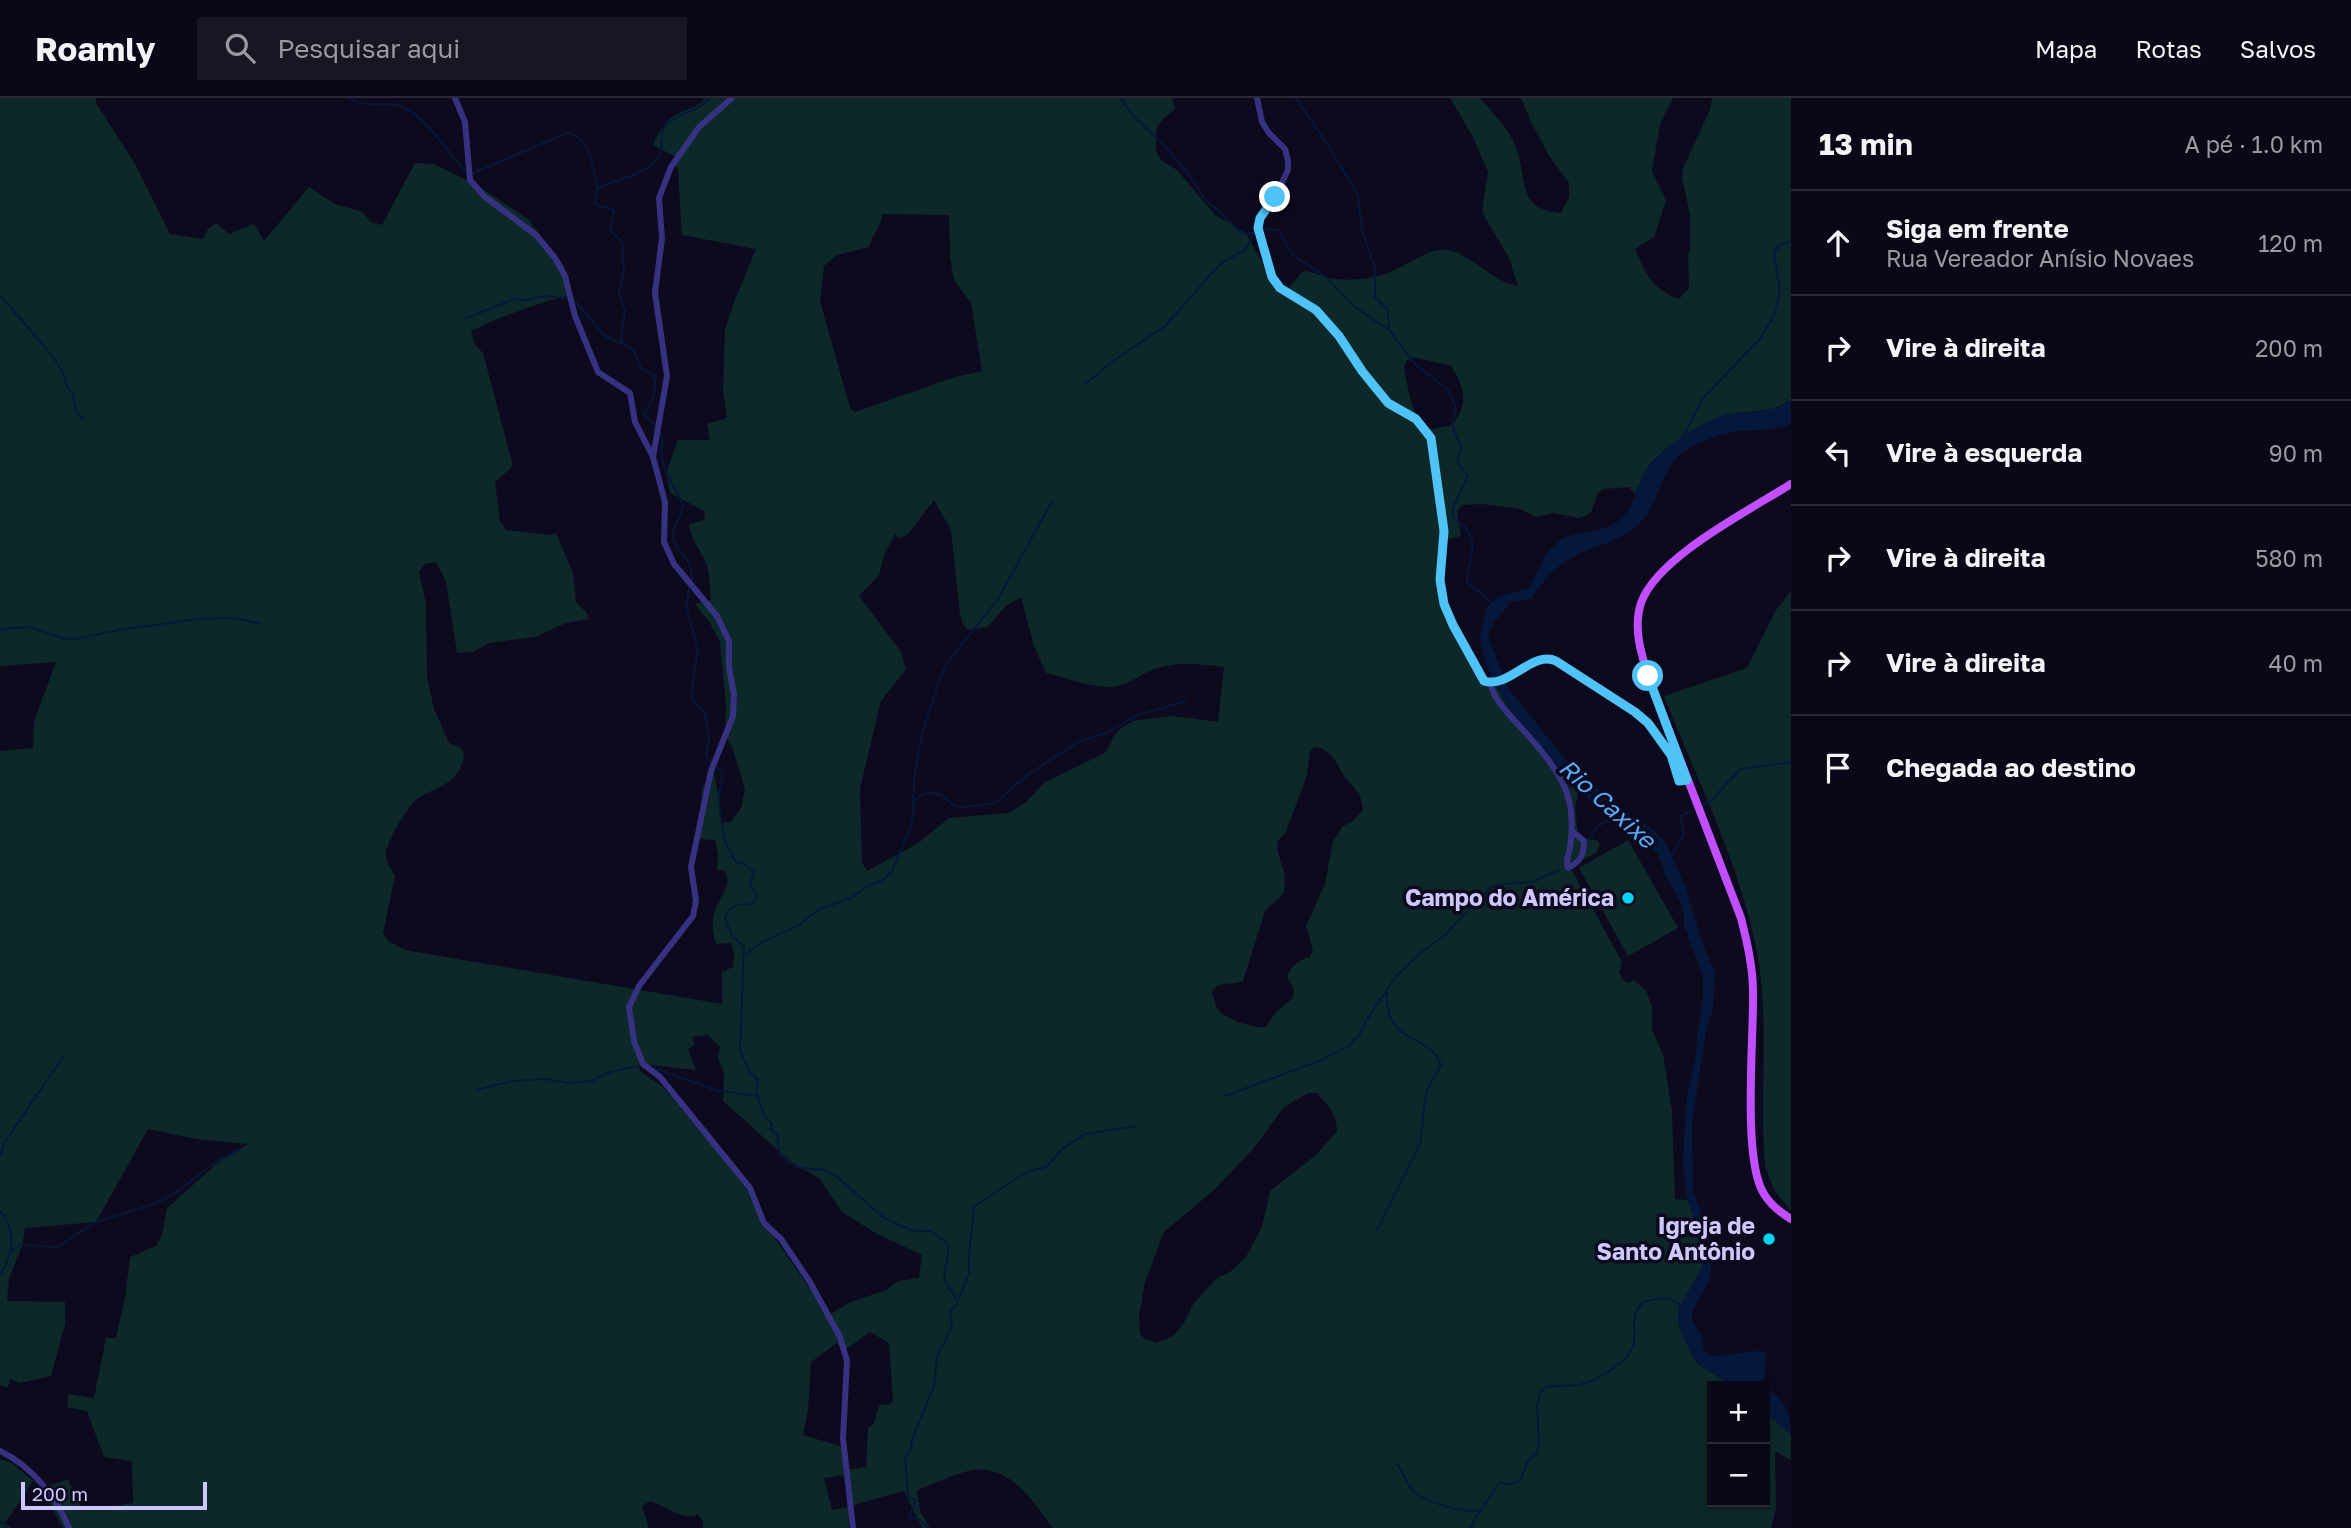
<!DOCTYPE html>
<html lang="pt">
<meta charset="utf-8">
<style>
body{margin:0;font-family:"Golos Text",sans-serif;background:#181623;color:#f1f3f6}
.controls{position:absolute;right:21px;bottom:21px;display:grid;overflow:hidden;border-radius:0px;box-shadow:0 2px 5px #0004}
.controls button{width:63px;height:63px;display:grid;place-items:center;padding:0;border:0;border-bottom:2px solid #2a2935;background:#0a0816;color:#f1f3f6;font:35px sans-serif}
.scale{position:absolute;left:21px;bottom:18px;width:186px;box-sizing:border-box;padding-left:7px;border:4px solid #cfc7ff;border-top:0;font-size:19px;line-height:24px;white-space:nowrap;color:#cfc7ff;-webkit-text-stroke:5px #0e0a1e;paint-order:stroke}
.stop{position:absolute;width:21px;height:21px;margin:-16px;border:5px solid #4fc3f7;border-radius:50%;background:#fff}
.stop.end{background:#4fc3f7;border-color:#fff;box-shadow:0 2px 7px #0008}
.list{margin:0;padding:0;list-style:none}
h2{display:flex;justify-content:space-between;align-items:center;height:91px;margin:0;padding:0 28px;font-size:30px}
h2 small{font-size:23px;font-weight:400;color:#999aa1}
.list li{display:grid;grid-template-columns:46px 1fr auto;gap:21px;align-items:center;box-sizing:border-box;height:105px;padding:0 28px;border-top:2px solid #2a2935}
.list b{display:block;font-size:26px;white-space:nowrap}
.list p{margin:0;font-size:23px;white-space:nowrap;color:#999aa1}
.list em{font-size:23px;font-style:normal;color:#999aa1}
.icon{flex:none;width:38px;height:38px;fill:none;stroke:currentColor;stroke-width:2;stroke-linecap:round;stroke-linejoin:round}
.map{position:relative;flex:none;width:1791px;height:1430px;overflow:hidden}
header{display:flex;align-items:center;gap:42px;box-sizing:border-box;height:98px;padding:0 35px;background:#0a0816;border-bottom:2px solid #2a2935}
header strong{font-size:33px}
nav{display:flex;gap:38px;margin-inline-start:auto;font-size:24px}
.search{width:490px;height:63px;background:#181623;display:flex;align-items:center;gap:18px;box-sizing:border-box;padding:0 24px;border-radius:0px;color:#999aa1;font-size:26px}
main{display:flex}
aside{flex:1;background:#0a0816}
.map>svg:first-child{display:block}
.green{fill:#0d2828;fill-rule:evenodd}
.water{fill:#05183c}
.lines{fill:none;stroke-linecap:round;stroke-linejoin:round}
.stream{stroke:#05183c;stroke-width:2}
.minor{stroke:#363181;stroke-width:6}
.major{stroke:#c14eff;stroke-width:8}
.route{stroke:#4fc3f7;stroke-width:9}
.poi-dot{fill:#00d4f2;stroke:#0e0a1e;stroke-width:2.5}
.labels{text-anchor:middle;stroke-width:7;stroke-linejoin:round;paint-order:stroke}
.poi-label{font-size:23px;font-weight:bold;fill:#cfc7ff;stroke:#0e0a1e;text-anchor:end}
.water-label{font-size:24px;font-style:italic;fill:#55acff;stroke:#0e0a1e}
</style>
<header>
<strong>Roamly</strong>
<div class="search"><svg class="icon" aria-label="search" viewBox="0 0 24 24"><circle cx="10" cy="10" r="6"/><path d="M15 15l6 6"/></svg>Pesquisar aqui</div>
<nav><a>Mapa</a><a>Rotas</a><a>Salvos</a></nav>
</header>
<main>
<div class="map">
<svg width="1791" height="1430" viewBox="0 0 1791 1430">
<rect width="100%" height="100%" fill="#0e0a1e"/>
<path class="green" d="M 0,0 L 96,0 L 96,5 L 135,66 L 170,136 L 203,141 L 208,131 L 216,125 L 229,136 L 254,126 L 264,143 L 309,89 L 335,106 L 363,114 L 370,124 L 382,127 L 415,65 L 433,66 L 475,86 L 527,120 L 564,168 L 572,196 C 537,206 504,217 471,233 L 475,247 L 483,255 L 513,368 L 495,384 L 500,423 L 506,432 L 550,437 L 556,435 L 573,475 L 576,504 L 586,514 L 589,521 L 566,525 L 535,539 L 490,545 L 472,554 L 457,555 L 446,483 L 436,464 L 424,466 L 419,474 L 426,506 L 427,579 L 434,611 L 449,645 C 452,647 456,647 459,649 C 471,656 458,676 451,682 C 443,689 427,694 417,701 C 407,709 385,745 386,758 C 386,765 392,772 395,778 L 383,835 L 389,844 L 405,852 L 722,906 L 722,874 L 733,869 L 734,855 L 731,845 L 716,846 C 713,835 711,824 715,813 C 719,798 734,788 724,772 L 717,772 L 718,756 L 715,742 L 699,741 L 702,690 L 714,671 L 722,725 L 731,724 L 741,710 L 745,691 L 733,651 L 725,636 L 726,608 L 720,544 L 710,525 L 695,506 L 711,502 C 709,489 711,476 705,463 C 698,447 692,445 689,426 L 705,422 L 704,413 L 670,395 L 666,375 L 678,342 L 710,342 L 707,326 L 727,320 L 723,293 L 725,231 L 735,202 L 756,151 L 682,137 L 678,70 L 672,66 L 676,59 L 653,47 C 659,35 664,23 677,16 C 687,10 698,10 705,0 L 1172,0 L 1175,11 L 1163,21 L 1156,31 L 1156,53 L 1161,62 L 1177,72 L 1215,117 L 1245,134 L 1273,183 L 1281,190 L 1289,190 L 1303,173 C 1313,173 1320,178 1329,180 C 1351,184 1376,181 1397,171 C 1413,164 1432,147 1452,153 C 1477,161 1493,184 1518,188 L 1509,160 L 1482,114 L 1488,74 L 1473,39 L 1450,0 L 1480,0 C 1492,14 1506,28 1514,45 C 1529,76 1513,112 1561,115 L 1569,99 L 1569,85 L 1548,56 L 1531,24 L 1521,0 L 1673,0 L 1660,26 L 1652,73 L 1666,102 L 1654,139 L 1635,151 C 1646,176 1651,191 1679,201 L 1689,190 L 1688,155 L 1690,155 L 1690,116 L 1682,80 L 1683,70 L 1710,12 L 1712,0 L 1791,0 L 1791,302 L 1773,311 L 1728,316 L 1650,365 L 1635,396 L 1629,389 L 1604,391 L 1598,395 L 1591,414 L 1586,418 L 1578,420 L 1554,415 L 1537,419 L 1520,411 L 1482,406 L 1462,407 L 1457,413 L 1461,438 L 1444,442 L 1442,484 L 1445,506 L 1479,577 L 1495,586 L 1512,615 L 1555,667 L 1579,691 L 1575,710 L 1578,736 L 1584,741 L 1596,742 L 1600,745 L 1597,754 L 1570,769 L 1622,864 L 1619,874 L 1623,882 L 1629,885 L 1634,882 L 1646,893 L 1652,908 L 1652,932 L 1663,956 L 1672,1014 L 1675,1101 L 1688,1102 L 1701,1143 L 1703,1161 L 1702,1170 L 1678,1212 L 1678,1225 L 1692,1258 L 1698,1266 L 1733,1288 L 1712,1288 L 1712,1404 L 1765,1404 L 1765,1311 C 1771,1321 1788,1328 1791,1337 C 1791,1344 1791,1355 1791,1362 L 1776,1354 L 1775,1356 L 1776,1410 L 1771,1430 L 1053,1430 C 1034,1405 1011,1367 973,1372 C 955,1375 935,1386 917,1392 L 920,1413 L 930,1430 L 922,1430 L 904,1393 L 850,1408 L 845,1377 L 824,1380 L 832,1412 L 848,1409 L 849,1430 L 703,1430 L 703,1424 L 698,1416 C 686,1424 664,1408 650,1403 L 642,1408 L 649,1430 L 63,1430 L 46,1399 L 45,1389 L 68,1381 L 82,1413 L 133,1405 L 132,1363 L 104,1359 L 87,1313 L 67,1309 L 68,1296 L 94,1300 L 106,1240 L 116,1240 L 125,1200 L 130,1159 L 156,1148 L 162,1137 L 167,1110 L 220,1063 L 248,1046 L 196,1041 L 148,1031 L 96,1124 L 25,1130 L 22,1148 L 9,1180 L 7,1203 L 65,1204 L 65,1226 L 51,1278 L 20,1285 L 10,1281 L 8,1290 L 0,1287 L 0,653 L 33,650 L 34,623 L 56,564 L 0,568 ZM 882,116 L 949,117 L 950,160 L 954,182 L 971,205 L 982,273 L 955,279 L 855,314 L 850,310 L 820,203 L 824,168 L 837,157 L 869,149 C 872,137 881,129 882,116 ZM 1413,259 L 1451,268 C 1464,289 1470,305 1452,327 L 1429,332 C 1412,322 1407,287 1404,268 L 1406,263 ZM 934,402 L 951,432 L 960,517 L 964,528 L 969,532 L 987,529 L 1006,508 L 1021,499 L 1034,548 L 1046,575 C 1067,580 1089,589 1110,589 C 1125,589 1136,579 1150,573 C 1173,563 1199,566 1224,569 L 1218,624 L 1172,618 L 1133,623 L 1120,631 L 1114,638 L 1105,655 L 1045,684 L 1026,704 L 1009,715 L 949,720 L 917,746 L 867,773 L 862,765 L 860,690 L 881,603 L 906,571 L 901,554 L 859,498 L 879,477 L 884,457 L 895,436 L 899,441 L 908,436 ZM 1314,649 C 1333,651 1336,666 1345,679 C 1356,693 1361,693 1363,712 L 1353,723 L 1343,728 L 1333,743 L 1325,786 L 1306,828 L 1313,852 L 1310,859 C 1298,862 1291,868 1287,879 L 1294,891 L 1293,900 L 1275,915 L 1266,929 C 1255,931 1230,922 1221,915 C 1215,909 1214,901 1212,893 C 1222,882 1231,888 1243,883 L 1265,813 L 1284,795 L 1285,778 L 1277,751 L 1278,743 L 1286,734 L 1307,677 L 1310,653 ZM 708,937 L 720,949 L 718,961 L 724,975 L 723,1003 L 790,1063 L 820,1081 L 842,1114 L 877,1136 L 922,1157 L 919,1180 L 898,1183 L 886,1192 L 851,1204 L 828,1217 L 763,1123 L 754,1101 L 723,1060 L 663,989 L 640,973 L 639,969 L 643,966 L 696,972 L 688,951 L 695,947 L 692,939 ZM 1308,995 L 1317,995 C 1328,1007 1337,1016 1337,1033 L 1316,1057 L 1270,1093 L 1262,1129 L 1246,1159 L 1229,1175 L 1218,1179 L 1194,1205 L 1184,1225 L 1173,1238 L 1156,1245 L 1145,1241 L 1140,1236 L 1139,1219 L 1145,1184 L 1164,1134 L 1214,1092 L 1253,1051 L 1284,1009 ZM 870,1234 L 889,1245 L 893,1303 L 890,1306 L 879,1307 L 874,1326 L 868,1330 L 866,1369 L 847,1372 L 843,1349 L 803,1337 L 808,1312 L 811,1264 L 837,1245 L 841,1251 L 848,1250 Z
M 1791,493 L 1791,1113 L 1774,1092 L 1765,1068 C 1759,997 1770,924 1757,854 C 1740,766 1697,682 1664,598 L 1747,570 L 1776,512 Z
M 1628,742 L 1678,830 L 1628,858 L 1579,770 Z
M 0,1361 L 12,1365 L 33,1383 L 5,1425 L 11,1430 L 0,1430 Z"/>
<path class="water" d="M 1791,302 L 1791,326 C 1772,334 1753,331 1733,334 C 1717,337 1702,343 1688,351 C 1660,367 1661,405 1639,426 C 1620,445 1595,446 1573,459 C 1555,468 1542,484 1532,500 L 1511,504 L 1494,524 L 1488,538 L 1508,590 L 1565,661 L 1620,709 L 1652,731 L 1666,745 L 1686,790 L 1701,841 L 1715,876 L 1713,910 L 1706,933 L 1692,1024 L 1693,1094 L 1708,1134 L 1710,1151 L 1711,1174 L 1708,1185 L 1693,1212 L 1692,1219 L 1693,1225 L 1702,1238 L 1703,1251 L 1709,1257 C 1728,1261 1749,1249 1766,1255 L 1764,1285 C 1782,1304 1791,1309 1791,1337 L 1767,1316 L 1765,1311 L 1765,1288 L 1733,1288 L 1698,1266 L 1692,1258 L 1678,1225 L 1678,1212 L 1702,1170 L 1703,1161 L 1701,1143 L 1687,1099 L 1683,1062 L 1686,1005 L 1696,956 L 1698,932 L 1703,902 L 1703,879 L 1684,827 L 1684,815 L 1680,803 L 1666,778 L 1658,756 L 1638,736 L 1591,703 L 1555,667 L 1512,615 L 1493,581 L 1485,563 L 1480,540 L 1486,512 L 1491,504 L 1498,499 L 1529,490 C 1542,467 1547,442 1576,436 C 1591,433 1604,433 1617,424 C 1637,410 1636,381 1652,364 C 1668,346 1705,321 1729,316 C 1743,313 1758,315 1772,311 C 1778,310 1785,305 1791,302 Z"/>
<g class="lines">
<path class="stream" d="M 349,0 C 365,10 379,5 397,7 C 420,11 449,55 464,72
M 1121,0 L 1131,16 L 1162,45 L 1190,78 L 1203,99 L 1242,135 L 1246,136 L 1257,134
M 1296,0 L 1328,47 L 1358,97 L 1362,133 L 1375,169 L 1375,199 L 1388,212 L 1389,231
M 473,75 L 567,35 C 591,38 593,70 597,89
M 597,90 L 595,105 C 600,111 608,107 614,113 L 610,132 L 624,146 L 622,158 L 624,172 L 619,195 L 625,212 L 621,242 L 624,246
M 597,90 C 615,83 652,74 660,57 C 664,49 659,38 664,30 C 674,14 698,16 709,0
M 1262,131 L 1278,132 L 1293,157 L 1326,179 L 1355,209 L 1389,232 L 1414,265 L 1449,293 L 1456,310 L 1452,326 L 1461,350 L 1457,364 L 1468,378 L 1453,410 L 1453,418 C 1457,424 1465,427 1469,434 C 1478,453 1466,469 1467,484 L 1491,504
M 0,197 L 54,260 L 63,275 L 67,289 L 72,294 L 76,312 L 83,322
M 575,203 L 605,238 L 633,251 L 641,270 L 653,277 C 659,291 652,304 644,316 L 656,328
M 466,220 L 515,201 L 526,202 L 545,198 L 567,200
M 1086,286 L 1109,266 L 1165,228 L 1221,165 L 1245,152 L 1255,135
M 660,333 C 665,344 659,355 663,366 C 668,381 678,393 683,407 C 682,418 672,429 673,439 C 673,453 694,457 692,485
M 1683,339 L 1702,301 L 1760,241 L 1774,218 L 1780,193 L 1774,154 L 1780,147 L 1791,143
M 689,490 L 686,508 L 698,551 L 691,598 L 694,605 L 705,614 L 709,641 L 706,657 L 711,665
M 0,531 L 28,529 L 70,542 L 123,531 L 199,521 L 234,520 L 261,526
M 716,668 L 723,676 L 719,696 L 720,716 L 726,746 L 736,764 L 744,766 L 754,774 L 750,786 L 757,799 L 756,802 L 749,807 C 738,805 730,807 725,820 L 732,838 L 744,849 L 740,953 L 749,973 L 758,982 C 753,996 762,1015 772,1026 L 771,1031 L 777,1037 L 780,1057 L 791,1066 L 801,1070 L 825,1072 L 836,1078 L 884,1120 L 913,1133 L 931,1133 L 948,1146 C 951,1159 942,1170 945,1183 C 948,1192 955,1195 958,1204
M 914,704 L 922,696 L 931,695 L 941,697 L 955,708 L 962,709 L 995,705 L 1030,675 L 1080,643 L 1106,635 L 1135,618 L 1186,603
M 1702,707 L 1711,703 L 1740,671 L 1791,664
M 1587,744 L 1598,728 L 1613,720
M 1671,759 L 1684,737 L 1680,719 L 1693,712
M 745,857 L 762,844 L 797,828 L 820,811 L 851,800 L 869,787 L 880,784 L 891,775 L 910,731 L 913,717 L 914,682 L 922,635 L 940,580 L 947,565 L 998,501 L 1052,403
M 651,969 L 715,992 L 756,998
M 476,992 L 512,983 L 546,981 L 569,985 L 592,983 L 610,974 L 642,967
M 1225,998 L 1319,963 L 1349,948 L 1360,936 L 1366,923 L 1397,877 L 1423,853 L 1445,837 L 1489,791 L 1501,786 L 1533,784 L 1559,772
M 0,1057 L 4,1045 L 63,959
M 0,1113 C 17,1133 14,1155 0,1176
M 1377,1132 L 1420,1046 L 1426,994 L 1441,967 C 1433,941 1396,943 1389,916 C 1387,909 1387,900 1387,893
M 12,1152 L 21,1146 L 50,1149 L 59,1148 L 96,1124 L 154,1106 L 171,1098 L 216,1064 L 240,1051
M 959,1200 L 969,1176 L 969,1156 L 974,1109 L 1026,1074 L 1046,1069 L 1062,1051 L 1085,1036 L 1136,1028
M 1397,1366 C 1403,1375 1407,1387 1415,1395 C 1425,1404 1468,1416 1480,1412
M 0,1423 L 7,1430
M 929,1430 L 918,1421 L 909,1419 L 916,1402 L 908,1399 L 905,1361 L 912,1350 L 911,1344 L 934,1288 L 937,1259 L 952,1229 L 950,1214 L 957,1206
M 1471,1430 L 1476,1419 L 1499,1385 L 1511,1386 L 1520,1383 L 1528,1363 L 1537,1355 L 1539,1348 L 1537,1308 L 1541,1292 C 1553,1285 1566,1289 1579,1287 C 1594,1284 1626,1265 1632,1251 C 1639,1234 1627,1221 1643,1204 C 1657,1200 1672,1197 1682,1209"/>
<path class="minor" d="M 455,0 L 465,24 L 470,82 L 484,98 L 536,137 L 555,160 L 565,178 L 575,218 L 598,274 L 630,295 L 635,324 L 653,359
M 732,0 L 699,29 L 671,69 L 659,100 L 662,140 L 655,195 L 667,278 L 653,359 L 665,404 L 664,444 L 674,466 L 717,518 L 729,543 L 729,569 L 734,597 L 733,618 L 711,673 L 691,769 L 696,803 L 693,818 L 639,888 L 629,909 L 634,943 L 643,966 L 660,979 L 750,1090 L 764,1125 L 781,1141 L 810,1184 L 840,1239 L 847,1263 L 843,1340 L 853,1430
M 1257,0 L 1262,24 L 1269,35 L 1285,51 L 1288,63 L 1288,72 L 1275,99 L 1260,120 L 1258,130 L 1272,179 L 1280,190 L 1316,212 L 1339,238 L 1362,273 L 1388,305 L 1416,321 L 1431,340 L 1444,433 L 1440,482 L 1444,506 L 1453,527 L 1484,583 C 1509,591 1532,552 1556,563 L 1635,614 L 1648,625 L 1671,657 L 1679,683 L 1687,682
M 1490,585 C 1496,606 1510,617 1524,633 C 1539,649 1556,670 1565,690 C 1573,709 1573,729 1570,749 C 1569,757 1565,762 1568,770 C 1580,764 1584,757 1584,743 L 1572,733
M 0,1353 C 31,1368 56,1398 69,1430"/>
<path class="major" d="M 1791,386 C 1750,412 1657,459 1641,505 C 1633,530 1641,555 1648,578 L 1741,820 C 1747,844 1753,869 1753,894 C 1754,939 1742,1062 1764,1096 C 1770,1106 1781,1115 1791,1121"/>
</g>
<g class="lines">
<path class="route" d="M 1275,99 L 1260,120 L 1258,130 L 1272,179 L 1280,190 L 1316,212 L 1339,238 L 1362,273 L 1388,305 L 1416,321 L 1431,340 L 1444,433 L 1440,482 L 1444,506 L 1453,527 L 1484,583 C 1509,591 1532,552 1556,563 L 1635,614 L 1648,625 L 1671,657 L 1679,683 L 1687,682 L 1648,578"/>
</g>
<g class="poi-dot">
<circle cx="1628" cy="800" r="7"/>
<circle cx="1769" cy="1141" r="7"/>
</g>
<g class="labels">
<g class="poi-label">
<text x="1614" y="808">Campo do América</text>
<text x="1755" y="1136">Igreja de<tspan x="1755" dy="26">Santo Antônio</tspan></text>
</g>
<g class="water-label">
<text transform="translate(1607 706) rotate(42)" y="8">Rio Caxixe</text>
</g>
</g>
</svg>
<div class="controls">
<button>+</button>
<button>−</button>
</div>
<div class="scale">200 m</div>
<div class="stop" style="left:1648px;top:578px"></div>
<div class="stop end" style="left:1275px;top:99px"></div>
</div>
<aside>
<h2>13 min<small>A pé · 1.0 km</small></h2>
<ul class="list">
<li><svg class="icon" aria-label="ahead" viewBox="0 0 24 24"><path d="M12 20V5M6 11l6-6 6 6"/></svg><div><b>Siga em frente</b><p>Rua Vereador Anísio Novaes</p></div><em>120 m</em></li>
<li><svg class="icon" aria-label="right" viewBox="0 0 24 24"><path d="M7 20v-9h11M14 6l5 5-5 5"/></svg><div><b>Vire à direita</b></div><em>200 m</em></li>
<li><svg class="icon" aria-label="left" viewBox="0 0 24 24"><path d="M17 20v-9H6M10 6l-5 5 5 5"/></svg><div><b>Vire à esquerda</b></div><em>90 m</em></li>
<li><svg class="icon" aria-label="right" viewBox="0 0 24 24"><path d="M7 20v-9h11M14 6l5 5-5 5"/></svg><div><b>Vire à direita</b></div><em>580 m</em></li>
<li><svg class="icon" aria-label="right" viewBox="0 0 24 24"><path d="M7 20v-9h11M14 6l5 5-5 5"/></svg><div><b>Vire à direita</b></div><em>40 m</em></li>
<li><svg class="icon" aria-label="arrive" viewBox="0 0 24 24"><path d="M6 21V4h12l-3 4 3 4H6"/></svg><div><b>Chegada ao destino</b></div></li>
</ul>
</aside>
</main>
